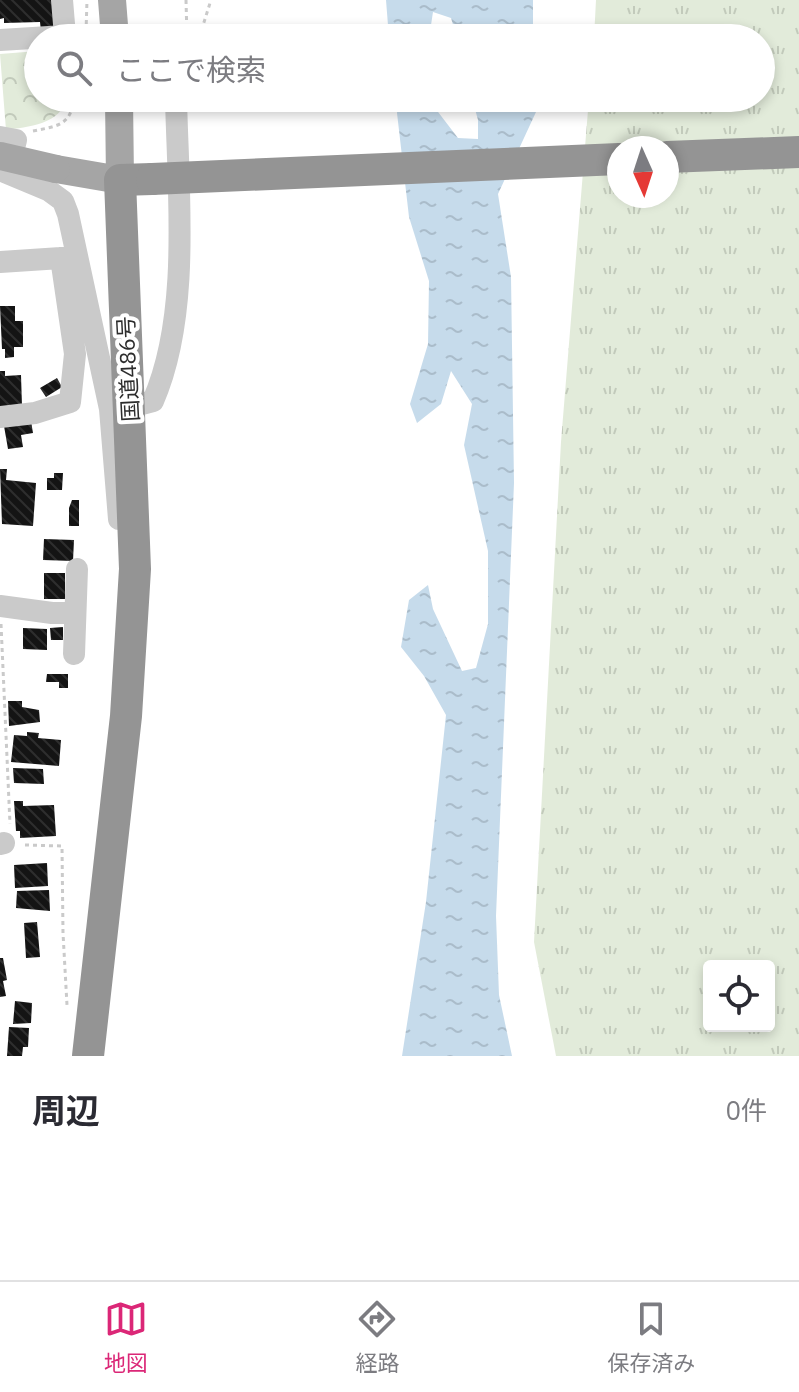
<!DOCTYPE html>
<html lang="ja">
<meta charset="utf-8">
<style>
body{margin:0;font-family:"IBM Plex Sans","Noto Sans JP",sans-serif;background:#f2f2f3;color:#2b2b33}
.controls{position:absolute;right:24px;bottom:24px;display:grid;overflow:hidden;border-radius:8px;box-shadow:0 4px 12px #0003}
.controls button{width:72px;height:72px;display:grid;place-items:center;padding:0;border:0;border-bottom:2px solid #e1e1e2;background:#fff;color:#2b2b33;font:40px sans-serif}
.compass{position:absolute;left:607px;top:136px;width:72px;height:72px;border-radius:50%;background:#fff;box-shadow:0 4px 12px #0003;rotate:177deg}
.list{margin:0;padding:0;list-style:none}
h2{display:flex;justify-content:space-between;align-items:center;height:104px;margin:0;padding:0 32px;font-size:34px}
h2 small{font-size:26px;font-weight:400;color:#7c7c81}
.icon{flex:none;width:44px;height:44px;fill:none;stroke:currentColor;stroke-width:2;stroke-linecap:round;stroke-linejoin:round}
.map{position:relative;flex:none;width:799px;height:1056px;overflow:hidden}
.search{position:absolute;background:#fff;box-shadow:0 4px 12px #0003;left:24px;right:24px;top:24px;height:88px;display:flex;align-items:center;gap:20px;box-sizing:border-box;padding:0 28px;border-radius:44px;color:#7c7c81;font-size:30px}
.sheet{height:224px;background:#fff}
nav{display:flex;justify-content:space-around;align-items:center;box-sizing:border-box;height:112px;border-top:2px solid #e1e1e2;background:#fff;font-size:22px;color:#7c7c81}
nav a{display:grid;justify-items:center;gap:4px}
nav .on{color:#db2777}
.map>svg:first-child{display:block}
.grass{fill:url(#grass-tufts);fill-rule:evenodd}
.park{fill:url(#park-crowns)}
.water{fill:url(#water-ripples)}
.building{fill:url(#building-back-hatch)}
.lines{fill:none;stroke-linecap:round;stroke-linejoin:round}
.path{stroke:#cacaca;stroke-width:3;stroke-dasharray:4 4;stroke-linecap:butt}
.minor{stroke:#cacaca;stroke-width:22}
.major{stroke:#a5a5a5;stroke-width:28}
.highway{stroke:#949494;stroke-width:32}
.major-bridge{stroke:#a5a5a5;stroke-width:28}
.highway-bridge{stroke:#949494;stroke-width:32}
.labels{text-anchor:middle;stroke-width:8;stroke-linejoin:round;paint-order:stroke}
.street-label{font-size:22px;fill:#2d2d2d;stroke:#fff}
</style>
<div class="map">
<svg width="799" height="1056" viewBox="0 0 799 1056">
<defs>
<pattern id="grass-tufts" width="24" height="20" patternUnits="userSpaceOnUse" patternTransform="scale(2)"><rect width="24" height="20" fill="#e2ebda"/><path d="M3 7l-1-3M5 7V3M7 7l1-3M15 17l-1-3M17 17v-4M19 17l1-3" fill="none" stroke="#c2cabb"/></pattern>
<pattern id="park-crowns" width="20" height="18" patternUnits="userSpaceOnUse" patternTransform="scale(2)"><rect width="20" height="18" fill="#e2ebda"/><path d="M2 6a3 3 0 1 1 6 0M12 15a3 3 0 1 1 6 0" fill="none" stroke="#c2cabb"/></pattern>
<pattern id="water-ripples" width="26" height="14" patternUnits="userSpaceOnUse" patternTransform="scale(2)"><rect width="26" height="14" fill="#c6dbeb"/><path d="M2 4q2-2 4 0t4 0M15 11q2-2 4 0t4 0" fill="none" stroke="#aabcca"/></pattern>
<pattern id="building-back-hatch" width="6" height="6" patternUnits="userSpaceOnUse" patternTransform="scale(2)"><rect width="6" height="6" fill="#141414"/><path d="M-1 5l2 2M0 0l6 6M5-1l2 2" fill="none" stroke="#2e2e2e"/></pattern>
</defs>
<rect width="100%" height="100%" fill="#fff"/>
<path class="grass" d="M 596,0 L 799,0 L 799,1056 L 556,1056 L 534,942 L 561,442 L 589,98 L 761,98 L 761,38 L 594,38 ZM 619,148 L 667,148 L 667,196 L 619,196 ZM 709,966 L 769,966 L 769,1026 L 709,1026 Z"/>
<path class="park" d="M 38,51 L 38,98 L 65,98 C 64,124 26,127 6,130 L 0,54 Z"/>
<path class="water" d="M 386,0 L 533,0 L 533,38 L 457,38 L 451,18 L 433,12 L 429,38 L 389,38 Z
M 399,98 L 421,98 L 421,104 L 435,108 L 458,138 L 478,139 L 478,120 L 472,98 L 535,98 L 536,112 L 498,194 L 511,277 L 514,483 L 496,916 L 499,995 L 512,1056 L 402,1056 L 426,902 L 446,715 L 424,676 L 401,647 L 409,600 L 428,585 L 433,609 L 462,671 L 476,668 L 488,624 L 488,551 L 464,445 L 472,404 L 451,371 L 441,404 L 417,423 L 410,404 L 428,344 L 429,281 L 409,217 L 397,113 Z"/>
<path class="building" d="M 0,0 L 58,0 L 59,31 L 41,31 L 40,22 L 4,23 L 4,18 L 0,19 Z
M 0,306 L 15,306 L 15,321 L 23,321 L 23,347 L 14,347 L 14,357 L 5,358 L 5,349 L 2,349 Z
M 0,371 L 5,371 L 5,376 L 21,375 L 22,406 L 0,411 Z
M 57,378 L 62,387 L 46,397 L 40,388 Z
M 31,421 L 33,433 L 21,435 L 23,447 L 8,449 L 4,426 Z
M 0,469 L 7,469 L 6,480 L 36,483 L 33,526 L 2,524 Z
M 54,473 L 63,473 L 62,490 L 47,490 L 47,478 L 54,478 Z
M 72,500 L 79,500 L 79,526 L 69,526 L 69,508 Z
M 44,539 L 74,540 L 73,561 L 43,560 Z
M 44,573 L 65,573 L 65,599 L 44,599 Z
M 63,627 L 63,640 L 51,640 L 50,628 Z
M 23,628 L 47,629 L 47,650 L 23,649 Z
M 47,674 L 68,674 L 68,688 L 59,688 L 59,682 L 46,682 Z
M 8,701 L 22,701 L 22,707 L 39,710 L 40,722 L 9,726 Z
M 27,732 L 39,733 L 38,738 L 61,740 L 59,766 L 11,762 L 14,735 L 27,736 Z
M 13,768 L 43,769 L 44,784 L 14,783 Z
M 14,801 L 23,801 L 23,806 L 54,805 L 56,836 L 20,838 L 20,831 L 16,831 Z
M 47,863 L 48,886 L 15,888 L 14,865 Z
M 49,890 L 50,911 L 16,908 L 17,891 Z
M 37,922 L 40,957 L 26,958 L 24,923 Z
M 0,958 L 3,958 L 7,980 L 3,981 L 6,996 L 0,997 Z
M 15,1001 L 32,1003 L 31,1023 L 13,1024 Z
M 9,1027 L 29,1028 L 28,1047 L 23,1047 L 22,1056 L 7,1056 Z"/>
<g class="lines">
<path class="path" d="M 186,0 L 187,38
M 86,32 L 87,0
M 199,38 L 211,0
M 33,131 C 57,126 71,126 74,98
M 1,624 L 10,824
M 25,845 L 62,846 L 63,933 L 67,1005"/>
<path class="minor" d="M 0,40 L 65,36 L 62,0
M 0,137 L 16,140 L 8,172
M 0,170 L 48,190 L 63,201 L 68,214 L 110,409 L 119,519
M 0,262 L 61,258
M 130,407 L 153,401 C 191,315 178,191 176,98
M 0,417 L 35,413 L 70,402 L 75,354 L 61,258 L 77,258
M 0,606 L 52,613 L 74,613
M 74,654 L 77,569
M 0,844 L 4,843"/>
<path class="major" d="M 112,0 L 115,38
M 56,169 L 120,180 L 119,98"/>
<path class="highway" d="M 667,157 L 799,152
M 88,1056 L 126,716 L 135,569 L 120,180 L 152,179"/>
<path class="major-bridge" d="M 0,156 L 56,169"/>
<path class="highway-bridge" d="M 152,179 L 619,159"/>
</g>
<g class="labels">
<g class="street-label">
<text transform="translate(128 369) rotate(-93)" y="8">国道486号</text>
</g>
</g>
</svg>
<div class="controls">
<button><svg class="icon" aria-label="locate" viewBox="0 0 24 24"><circle cx="12" cy="12" r="6"/><path d="M12 2v4M12 18v4M2 12h4M18 12h4"/></svg></button>
</div>
<svg class="compass" viewBox="-18 -18 36 36"><path d="M0-13l5 13h-10z" fill="#e53935"/><path d="M0 13l5-13h-10z" fill="#7c7c81"/></svg>
<div class="search"><svg class="icon" aria-label="search" viewBox="0 0 24 24"><circle cx="10" cy="10" r="6"/><path d="M15 15l6 6"/></svg>ここで検索</div>
</div>
<section class="sheet">
<h2>周辺<small>0件</small></h2>
<ul class="list">
</ul>
</section>
<nav>
<a class="on"><svg class="icon" aria-label="map" viewBox="0 0 24 24"><path d="M3 6l6-2 6 2 6-2v14l-6 2-6-2-6 2zM9 4v14M15 6v14"/></svg>地図</a>
<a><svg class="icon" aria-label="directions" viewBox="0 0 24 24"><path d="M12 3l9 9-9 9-9-9zM9 14v-3h6M13 9l2 2-2 2"/></svg>経路</a>
<a><svg class="icon" aria-label="saved" viewBox="0 0 24 24"><path d="M7 4h10v16l-5-4-5 4z"/></svg>保存済み</a>
</nav>
